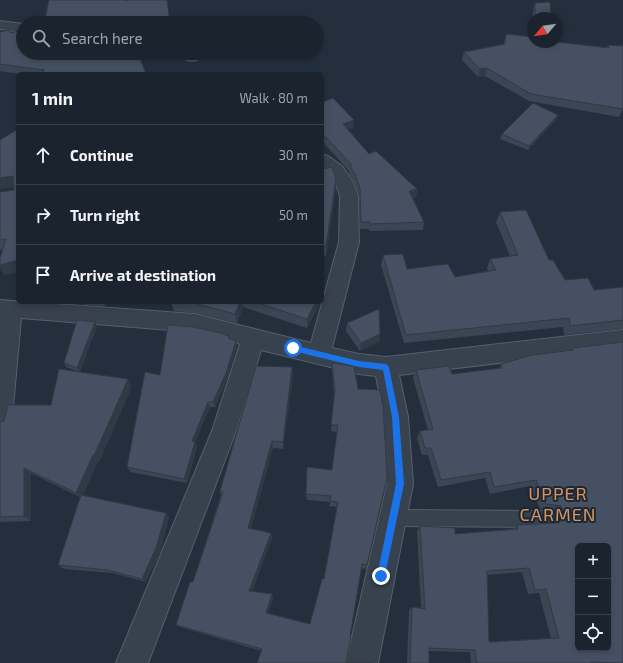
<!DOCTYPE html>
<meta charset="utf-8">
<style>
body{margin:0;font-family:"Exo 2",sans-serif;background:#242b36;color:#f1f3f6}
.controls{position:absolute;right:12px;bottom:12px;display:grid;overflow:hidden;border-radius:6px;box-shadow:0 2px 6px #0003}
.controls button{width:36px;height:36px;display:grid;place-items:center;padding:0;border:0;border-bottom:1px solid #39404a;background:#1b232e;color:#f1f3f6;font:20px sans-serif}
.compass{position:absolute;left:527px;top:12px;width:36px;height:36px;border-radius:50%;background:#1b232e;box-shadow:0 2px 6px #0003;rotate:241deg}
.stop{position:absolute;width:12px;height:12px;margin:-9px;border:3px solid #1a73e8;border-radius:50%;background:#fff}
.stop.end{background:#1a73e8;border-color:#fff;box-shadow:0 1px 4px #0008}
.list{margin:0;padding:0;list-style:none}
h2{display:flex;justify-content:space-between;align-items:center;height:52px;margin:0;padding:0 16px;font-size:17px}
h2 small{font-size:13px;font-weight:400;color:#a0a4aa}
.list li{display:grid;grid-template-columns:26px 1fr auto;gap:12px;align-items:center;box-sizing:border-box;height:60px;padding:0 16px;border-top:1px solid #39404a}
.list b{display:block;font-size:15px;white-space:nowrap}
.list em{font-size:13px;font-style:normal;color:#a0a4aa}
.icon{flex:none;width:22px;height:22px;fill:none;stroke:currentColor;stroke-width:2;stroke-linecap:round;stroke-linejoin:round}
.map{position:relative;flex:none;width:623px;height:663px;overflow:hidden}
.search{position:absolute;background:#1b232e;box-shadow:0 2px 6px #0003;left:16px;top:16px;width:308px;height:44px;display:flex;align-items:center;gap:10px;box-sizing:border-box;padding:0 14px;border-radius:22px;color:#a0a4aa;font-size:15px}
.panel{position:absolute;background:#1b232e;box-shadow:0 2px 6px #0003;left:16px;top:72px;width:308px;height:232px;border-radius:6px}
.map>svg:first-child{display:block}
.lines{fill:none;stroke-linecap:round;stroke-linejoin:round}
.lane-casing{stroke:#565f6c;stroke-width:2}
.street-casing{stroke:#565f6c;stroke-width:2}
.lane{fill:#38414e;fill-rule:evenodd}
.street{fill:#38414e;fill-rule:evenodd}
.wall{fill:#3b4654;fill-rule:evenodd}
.shaded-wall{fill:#303945}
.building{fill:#455162;stroke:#303945;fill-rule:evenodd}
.route{fill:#1a73e8}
.labels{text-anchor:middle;stroke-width:4;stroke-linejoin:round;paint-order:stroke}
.near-neighbourhood-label{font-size:18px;letter-spacing:1px;fill:#d59563;stroke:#1d2633}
</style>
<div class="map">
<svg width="623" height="663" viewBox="0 0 623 663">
<rect width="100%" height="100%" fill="#242f3e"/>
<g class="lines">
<g class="lane-casing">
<path id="lane" d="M 393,510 L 548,511 L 554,513 L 556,519 L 554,525 L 548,527 L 393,526 L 387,524 L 385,518 L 387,512 Z"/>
</g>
<g class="street-casing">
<path id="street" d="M 0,21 L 23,24 L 23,32 L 0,29 Z
M 179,53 L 196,53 L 199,57 L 197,60 C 190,62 183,60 179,53 Z
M 322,154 L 328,156 L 342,166 L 353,182 L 358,196 L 359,242 L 332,348 L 359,354 L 386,357 L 623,330 L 623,348 L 399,375 L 408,417 L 413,484 L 378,663 L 346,663 L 387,484 L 384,417 L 376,376 L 359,374 L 261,350 L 236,431 L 148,663 L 116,663 L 212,431 L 240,344 L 223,338 L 195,332 L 21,318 L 12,419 L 9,427 L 0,430 L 0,300 L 195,314 L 311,343 L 339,242 L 340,196 L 335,182 L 330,174 L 322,168 Z"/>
</g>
<use href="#lane" class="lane"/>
<use href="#street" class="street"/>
</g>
<path class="wall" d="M 535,3 L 551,18 L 533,18 L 533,26 L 533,10 Z
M 0,32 L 11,32 L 146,74 L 19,74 L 0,71 Z
M 506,34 L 533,42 L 607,47 L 608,45 L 623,109 L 619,117 L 529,101 L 485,76 L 478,77 L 462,60 L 464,52 L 503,45 Z
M 322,100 L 354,120 L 353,128 L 348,130 L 369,154 L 417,189 L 416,197 L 413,198 L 424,222 L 423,230 L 369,231 L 369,229 L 360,229 L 359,196 L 354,182 L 349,174 L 349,171 L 322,141 Z
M 558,115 L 556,120 L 528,150 L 500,139 L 502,134 Z
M 18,129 L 18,272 L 4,275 L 3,250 L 0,250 L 0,192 L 14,190 L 14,187 L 0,189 Z
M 322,169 L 336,178 L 336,188 L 326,256 L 322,255 Z
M 500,212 L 549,260 L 565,280 L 594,290 L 623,287 L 623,329 L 564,335 L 563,327 L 404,343 L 381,265 L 383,255 L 407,269 L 455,277 L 488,271 L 487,268 L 490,259 L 510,256 L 496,222 Z
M 84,302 L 106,302 L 105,306 L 85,305 Z
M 171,302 L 321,302 L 307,328 L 243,307 L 237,323 L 195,313 L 174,311 Z
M 95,322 L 97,326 L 80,372 L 66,367 L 64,363 Z
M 347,323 L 380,334 L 379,342 L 360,351 L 346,331 Z
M 229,336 L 229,339 L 236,341 L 237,347 L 227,379 L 215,407 L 210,407 L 195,442 L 197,447 L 187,483 L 131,472 L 127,467 L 160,375 Z
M 573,348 L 623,663 L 471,663 L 470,652 L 429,651 L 429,663 L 407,663 L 409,610 L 412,607 L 421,608 L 417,531 L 420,526 L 455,534 L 512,529 L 517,525 L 556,523 L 557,519 L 554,512 L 540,509 L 530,486 L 490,494 L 485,478 L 438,487 L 428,455 L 422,455 L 417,438 L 420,431 L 428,430 L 413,378 L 416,370 L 452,374 L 499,368 L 501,364 L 571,350 ZM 522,572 L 528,594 L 539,593 L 551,638 L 489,642 L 487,575 Z
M 332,363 L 367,565 L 366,569 L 362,568 L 350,636 L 257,663 L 262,651 L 180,627 L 176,625 L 193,582 L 221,495 L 220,491 L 292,367 L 293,375 L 283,449 L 273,448 L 251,528 L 271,533 L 272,538 L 252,591 L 272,594 L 273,598 L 268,613 L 310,624 L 324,579 L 337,507 L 329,506 L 330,502 L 307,500 L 306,494 L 332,470 L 337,432 L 331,431 L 334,395 L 332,371 Z
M 132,386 L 99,462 L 98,461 L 83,495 L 169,517 L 160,552 L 146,582 L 113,573 L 64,569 L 58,565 L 80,497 L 31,473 L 31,521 L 0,522 L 0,422 L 51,405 Z"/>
<path class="shaded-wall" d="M 487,68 L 485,76 L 478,77 L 480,69 Z
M 558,115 L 556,120 L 528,150 L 529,146 Z
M 354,120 L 353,128 L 342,132 L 343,124 Z
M 13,176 L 18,186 L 0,189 L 0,178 Z
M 336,178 L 336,188 L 326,256 L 326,246 Z
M 417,189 L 416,197 L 408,199 L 409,191 Z
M 18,260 L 18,272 L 4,275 L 0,269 L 0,265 Z
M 103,302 L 106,302 L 105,306 Z
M 240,302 L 242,302 L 243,307 L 237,323 L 235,314 Z
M 316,302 L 321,302 L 307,328 L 307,319 Z
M 95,322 L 97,326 L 80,372 L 77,368 Z
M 380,334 L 379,342 L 360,351 L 361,343 Z
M 236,341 L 237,347 L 227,379 L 215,407 L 213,402 Z
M 292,367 L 293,375 L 283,449 L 283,442 Z
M 128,379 L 132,386 L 99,462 L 94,456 Z
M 208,402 L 210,407 L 195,442 L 197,447 L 187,483 L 184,479 L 192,441 Z
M 272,441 L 273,448 L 250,533 L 248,528 Z
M 93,455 L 98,461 L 82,498 L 76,493 Z
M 24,468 L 31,473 L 31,521 L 24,516 Z
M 166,513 L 169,517 L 160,552 L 146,582 L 142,579 Z
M 271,533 L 272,538 L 250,594 L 249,591 Z
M 272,594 L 273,598 L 267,616 L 266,613 Z"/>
<path class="building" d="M 49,0 L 126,0 L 126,1 L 128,0 L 167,0 L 170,23 L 152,23 L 146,21 L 145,23 L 44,23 Z
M 550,2 L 551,18 L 535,18 L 535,3 Z
M 10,30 L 10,33 L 23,30 L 23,53 L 138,53 L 146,74 L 86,74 L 79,73 L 78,74 L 70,74 L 69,73 L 43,73 L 44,70 L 0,64 L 0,32 Z
M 506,34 L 533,37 L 533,42 L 557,42 L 609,48 L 608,45 L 623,46 L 623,109 L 531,94 L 487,68 L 480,69 L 464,52 L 505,44 Z
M 333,98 L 354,120 L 343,124 L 369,154 L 376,151 L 417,189 L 409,191 L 424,222 L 370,224 L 370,222 L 361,222 L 360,188 L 355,174 L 350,166 L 352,165 L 322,133 L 322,100 L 323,102 Z
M 533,103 L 558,115 L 529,146 L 502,134 Z
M 18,129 L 18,260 L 0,265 L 0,258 L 6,239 L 0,240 L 0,192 L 14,190 L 13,176 L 0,178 L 0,140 Z
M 331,167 L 334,173 L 336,178 L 326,246 L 322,246 L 322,199 L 324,200 L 322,194 L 322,169 Z
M 526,210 L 549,260 L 553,260 L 565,280 L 588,278 L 594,290 L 623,287 L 623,320 L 570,326 L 569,318 L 406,335 L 383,255 L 403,254 L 407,269 L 448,264 L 455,277 L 496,270 L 490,259 L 518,255 L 500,212 Z
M 174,302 L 240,302 L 235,314 L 193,303 Z
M 255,302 L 316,302 L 307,319 Z
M 379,309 L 380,334 L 361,343 L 347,323 Z
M 77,320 L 95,322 L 77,368 L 64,363 Z
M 168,325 L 193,327 L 221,333 L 229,336 L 228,338 L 236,341 L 226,373 L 213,402 L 208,402 L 192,441 L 195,442 L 184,479 L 127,467 L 145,372 L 160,375 Z
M 623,342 L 623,663 L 591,662 L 591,663 L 477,663 L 475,650 L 429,648 L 429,663 L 410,663 L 412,607 L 425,609 L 420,526 L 455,528 L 455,534 L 518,529 L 517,525 L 555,523 L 561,521 L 564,513 L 561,506 L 546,504 L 536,480 L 494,487 L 490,472 L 441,480 L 431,448 L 425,448 L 420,431 L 433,429 L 416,370 L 449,366 L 452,374 L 502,368 L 501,364 L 532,355 L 573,350 L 573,348 ZM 578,546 L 608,546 L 608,648 L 578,648 ZM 529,568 L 535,590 L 546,589 L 559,638 L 489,642 L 487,571 Z
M 332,363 L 354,366 L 358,389 L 380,390 L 383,405 L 387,478 L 367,565 L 362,564 L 350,636 L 351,636 L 346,661 L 347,663 L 371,663 L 257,663 L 262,649 L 176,625 L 190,582 L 193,582 L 223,492 L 220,491 L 256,366 L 292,367 L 283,442 L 272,441 L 248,528 L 271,533 L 249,591 L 272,594 L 266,613 L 310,624 L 322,579 L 324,579 L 338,502 L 330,501 L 331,496 L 306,494 L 307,467 L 332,470 L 338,425 L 331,425 L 335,389 Z
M 59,369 L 128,379 L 94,456 L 93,455 L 76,493 L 24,468 L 24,516 L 0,517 L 0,422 L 4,421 L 8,405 L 51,405 Z
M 81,495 L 166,513 L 156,548 L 142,579 L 108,570 L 58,565 Z"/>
<path class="route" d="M 293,345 L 359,361 L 386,364 L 389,367 L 399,417 L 404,484 L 385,576 L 384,579 L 381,580 L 378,579 L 377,576 L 396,484 L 392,417 L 383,370 L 359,367 L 293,351 L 290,348 Z"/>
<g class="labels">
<g class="near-neighbourhood-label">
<text x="558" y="500">UPPER<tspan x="558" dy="21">CARMEN</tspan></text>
</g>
</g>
</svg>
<div class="controls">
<button>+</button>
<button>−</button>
<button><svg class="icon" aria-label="locate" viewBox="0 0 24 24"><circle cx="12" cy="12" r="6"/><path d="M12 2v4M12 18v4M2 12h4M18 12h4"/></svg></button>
</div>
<svg class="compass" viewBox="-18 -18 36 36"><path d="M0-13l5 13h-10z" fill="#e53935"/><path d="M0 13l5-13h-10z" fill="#a0a4aa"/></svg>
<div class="stop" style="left:293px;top:348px"></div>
<div class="stop end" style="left:381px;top:576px"></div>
<div class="search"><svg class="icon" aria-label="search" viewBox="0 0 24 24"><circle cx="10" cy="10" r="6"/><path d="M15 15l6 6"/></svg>Search here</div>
<section class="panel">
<h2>1 min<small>Walk · 80 m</small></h2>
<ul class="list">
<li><svg class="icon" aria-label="ahead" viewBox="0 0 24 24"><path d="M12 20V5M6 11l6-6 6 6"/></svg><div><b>Continue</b></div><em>30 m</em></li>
<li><svg class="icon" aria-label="right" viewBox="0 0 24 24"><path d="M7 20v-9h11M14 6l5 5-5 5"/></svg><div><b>Turn right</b></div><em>50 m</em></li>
<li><svg class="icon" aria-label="arrive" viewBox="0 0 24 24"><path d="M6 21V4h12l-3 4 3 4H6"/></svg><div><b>Arrive at destination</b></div></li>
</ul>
</section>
</div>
